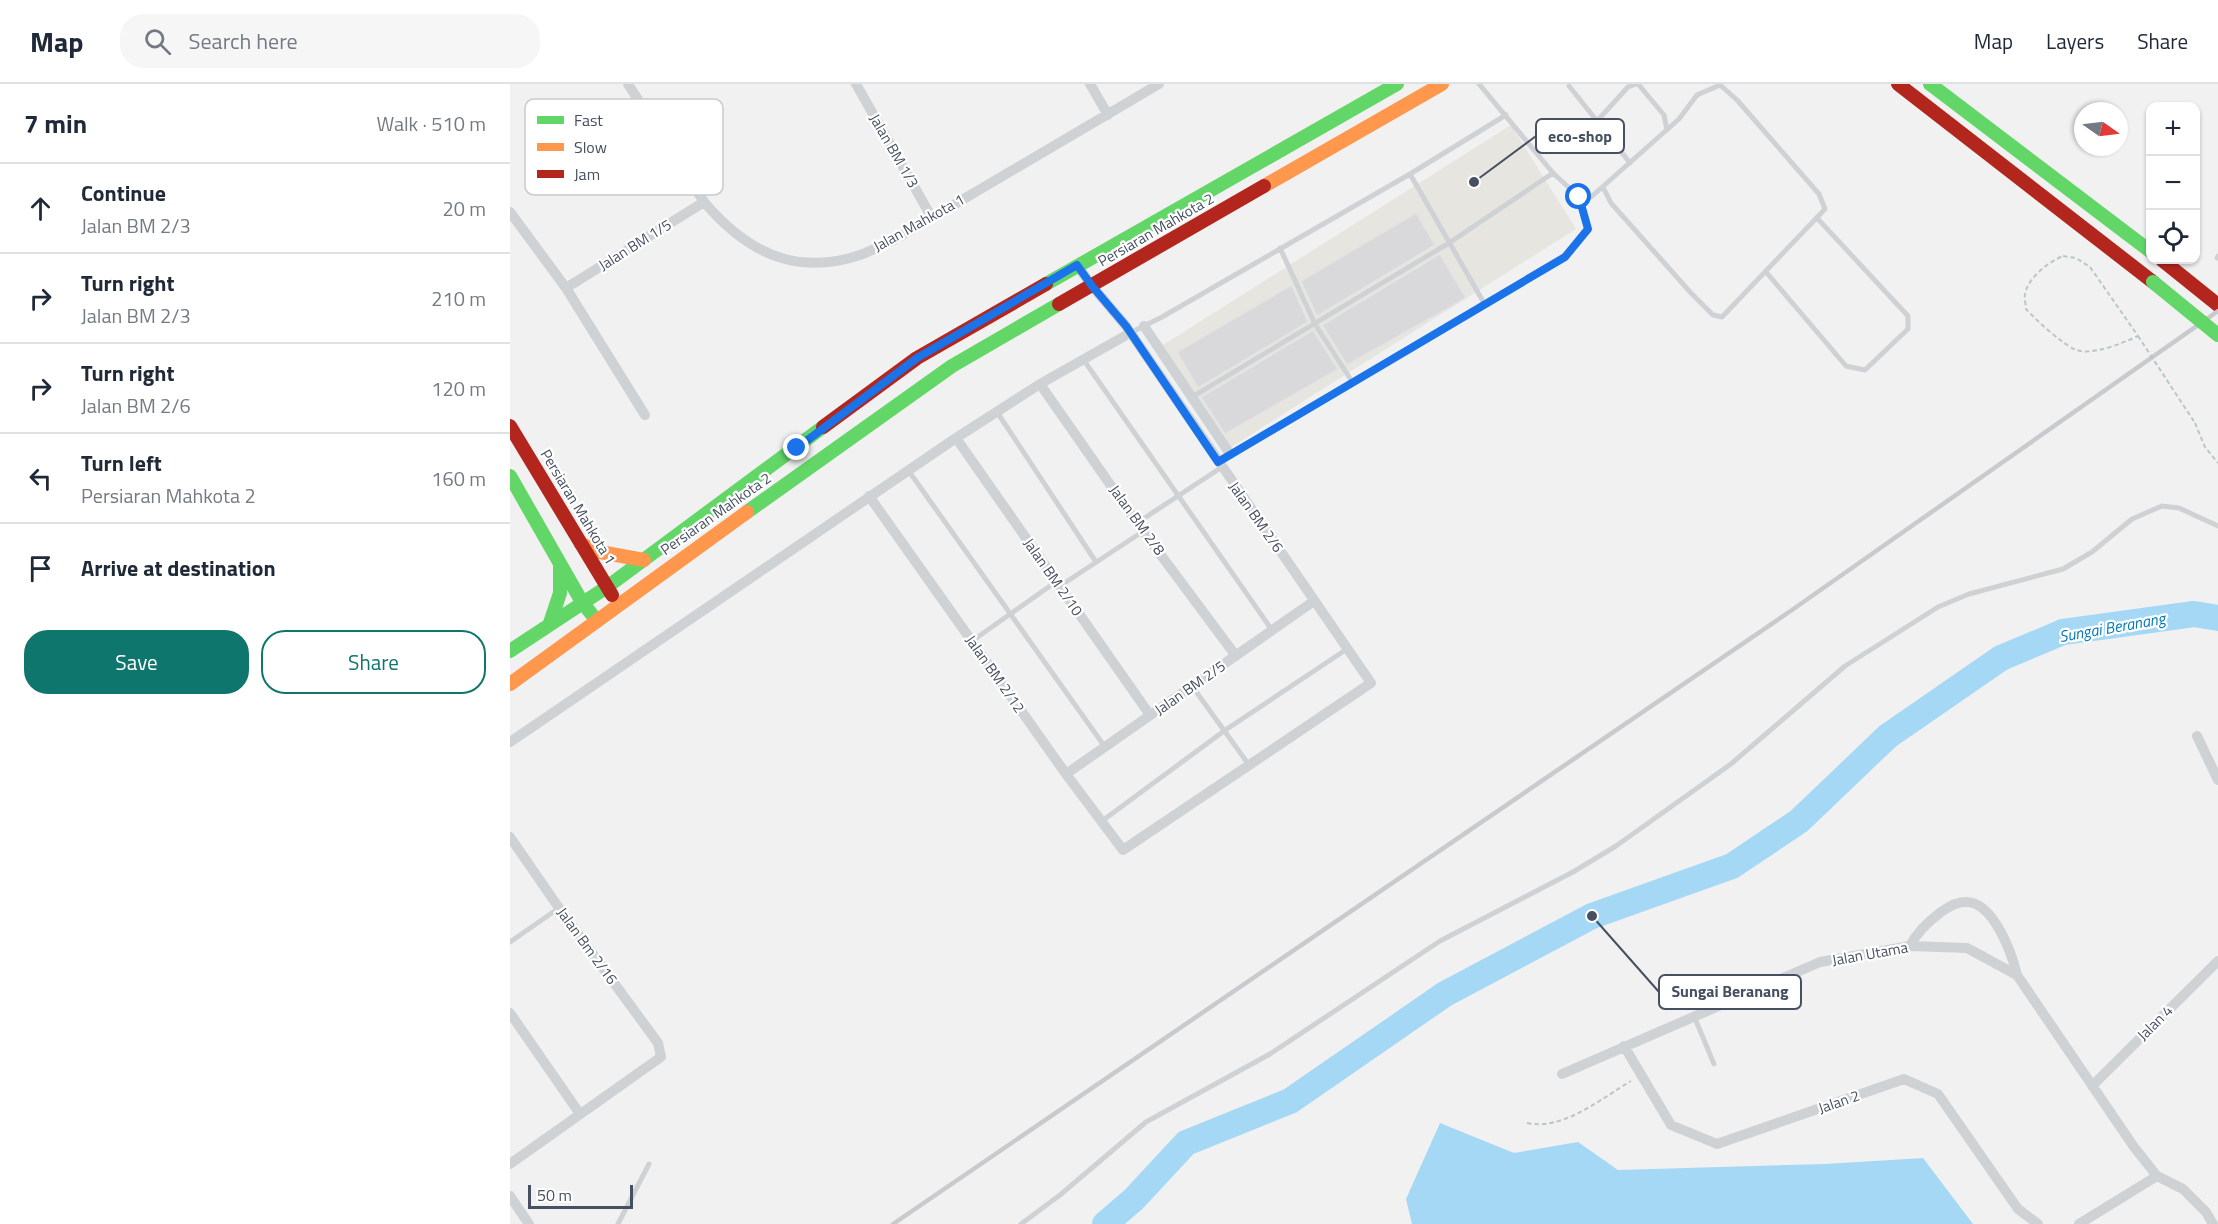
<!DOCTYPE html>
<meta charset="utf-8">
<style>
body{margin:0;font-family:"Titillium Web",sans-serif;background:#f6f6f7;color:#1f2937}
.controls{position:absolute;right:18px;top:18px;display:grid;overflow:hidden;border-radius:12px;box-shadow:0 2px 4px #0004}
.controls button{width:54px;height:54px;display:grid;place-items:center;padding:0;border:0;border-bottom:2px solid #e0e1e3;background:#fff;color:#1f2937;font:30px sans-serif}
.compass{position:absolute;left:1564px;top:18px;width:54px;height:54px;border-radius:50%;background:#fff;box-shadow:0 2px 4px #0004;rotate:104deg}
.scale{position:absolute;left:18px;bottom:15px;width:105px;box-sizing:border-box;padding-left:6px;border:3px solid #465060;border-top:0;font-size:16px;line-height:21px;white-space:nowrap;color:#465060;-webkit-text-stroke:4px #fff;paint-order:stroke}
.stop{position:absolute;width:18px;height:18px;margin:-14px;border:4px solid #1a73e8;border-radius:50%;background:#fff}
.stop.end{background:#1a73e8;border-color:#fff;box-shadow:0 2px 6px #0008}
.list{margin:0;padding:0;list-style:none}
h2{display:flex;justify-content:space-between;align-items:center;height:78px;margin:0;padding:0 24px;font-size:26px}
h2 small{font-size:20px;font-weight:400;color:#747a83}
.list li{display:grid;grid-template-columns:39px 1fr auto;gap:18px;align-items:center;box-sizing:border-box;height:90px;padding:0 24px;border-top:2px solid #e0e1e3}
.list b{display:block;font-size:22px;white-space:nowrap}
.list p{margin:0;font-size:20px;white-space:nowrap;color:#747a83}
.list em{font-size:20px;font-style:normal;color:#747a83}
.actions{display:flex;gap:12px;padding:18px 24px}
.actions a{flex:1;padding:14px 0;border:2px solid #0f766e;border-radius:24px;text-align:center;font-size:21px;color:#0f766e}
.actions .main{background:#0f766e;color:#fff}
.icon{flex:none;width:33px;height:33px;fill:none;stroke:currentColor;stroke-width:2;stroke-linecap:round;stroke-linejoin:round}
.map{position:relative;flex:none;width:1708px;height:1140px;overflow:hidden}
header{display:flex;align-items:center;gap:36px;box-sizing:border-box;height:84px;padding:0 30px;background:#fff;border-bottom:2px solid #e0e1e3}
header strong{font-size:28px}
nav{display:flex;gap:33px;margin-inline-start:auto;font-size:21px}
.search{width:420px;height:54px;background:#f6f6f7;display:flex;align-items:center;gap:15px;box-sizing:border-box;padding:0 21px;border-radius:24px;color:#747a83;font-size:22px}
main{display:flex}
aside{flex:1;background:#fff}
.map>svg:first-child{display:block}
.commercial{fill:#e7e5df}
.water{fill:#a4d8f5}
.lines{fill:none;stroke-linecap:round;stroke-linejoin:round}
.river{stroke:#a4d8f5;stroke-width:26}
.building{fill:#d9d9db;stroke:#e3e3e4;stroke-width:1.5}
.path{stroke:#b9c7c5;stroke-width:2;stroke-dasharray:4.5 3;stroke-linecap:butt}
.lane{stroke:#cfd2d5;stroke-width:5}
.street{stroke:#cfd2d5;stroke-width:10}
.fast{stroke:#63d668;stroke-width:14}
.slow{stroke:#ff974d;stroke-width:14}
.jam{stroke:#b3261e;stroke-width:14}
.rail{stroke:#c8cacd;stroke-width:4.5}
.path-bridge{stroke:#b9c7c5;stroke-width:2;stroke-dasharray:4.5 3;stroke-linecap:butt}
.fast-bridge{stroke:#63d668;stroke-width:14}
.route{stroke:#1a73e8;stroke-width:8}
.labels{text-anchor:middle;stroke-width:4.5;stroke-linejoin:round;paint-order:stroke}
.street-label{font-size:15px;fill:#465060;stroke:#fff}
.water-label{font-size:16px;font-style:italic;fill:#0078b9;stroke:#fff}
.key{fill:#fff;stroke:#c8cacf;stroke-width:1.5}
.key-label{font-size:16px;fill:#465060}
.leader{fill:none;stroke:#465060;stroke-width:2}
.callout-dot{fill:#465060;stroke:#fff;stroke-width:2}
.callout{fill:#fff;stroke:#465060;stroke-width:2}
.callout-label{font-size:16px;text-anchor:middle;font-weight:bold;fill:#465060}
</style>
<header>
<strong>Map</strong>
<div class="search"><svg class="icon" aria-label="search" viewBox="0 0 24 24"><circle cx="10" cy="10" r="6"/><path d="M15 15l6 6"/></svg>Search here</div>
<nav><a>Map</a><a>Layers</a><a>Share</a></nav>
</header>
<main>
<aside>
<h2>7 min<small>Walk · 510 m</small></h2>
<ul class="list">
<li><svg class="icon" aria-label="ahead" viewBox="0 0 24 24"><path d="M12 20V5M6 11l6-6 6 6"/></svg><div><b>Continue</b><p>Jalan BM 2/3</p></div><em>20 m</em></li>
<li><svg class="icon" aria-label="right" viewBox="0 0 24 24"><path d="M7 20v-9h11M14 6l5 5-5 5"/></svg><div><b>Turn right</b><p>Jalan BM 2/3</p></div><em>210 m</em></li>
<li><svg class="icon" aria-label="right" viewBox="0 0 24 24"><path d="M7 20v-9h11M14 6l5 5-5 5"/></svg><div><b>Turn right</b><p>Jalan BM 2/6</p></div><em>120 m</em></li>
<li><svg class="icon" aria-label="left" viewBox="0 0 24 24"><path d="M17 20v-9H6M10 6l-5 5 5 5"/></svg><div><b>Turn left</b><p>Persiaran Mahkota 2</p></div><em>160 m</em></li>
<li><svg class="icon" aria-label="arrive" viewBox="0 0 24 24"><path d="M6 21V4h12l-3 4 3 4H6"/></svg><div><b>Arrive at destination</b></div></li>
</ul>
<div class="actions"><a class="main">Save</a><a>Share</a></div>
</aside>
<div class="map">
<svg width="1708" height="1140" viewBox="0 0 1708 1140">
<rect width="100%" height="100%" fill="#f2f1f1"/>
<path class="commercial" d="M 1001,41 L 1066,145 L 718,365 L 653,261 Z"/>
<path class="water" d="M 930,1039 L 1004,1069 L 1068,1058 L 1108,1086 L 1315,1080 L 1413,1074 L 1463,1140 L 902,1140 L 896,1115 Z"/>
<g class="lines">
<path class="river" d="M 595,1140 L 624,1115 L 676,1059 L 780,1017 L 935,910 L 1082,832 L 1222,782 L 1289,737 L 1378,652 L 1491,574 L 1553,548 L 1684,530 L 1708,534"/>
</g>
<path class="building" d="M 906,129 L 925,161 L 807,232 L 791,197 Z
M 930,170 L 956,214 L 837,281 L 812,241 Z
M 780,202 L 782,202 L 798,238 L 688,304 L 667,268 Z
M 803,246 L 828,285 L 715,350 L 691,313 Z"/>
<g class="lines">
<path class="path" d="M 1553,172 L 1566,174 L 1580,183 L 1628,252 C 1613,259 1580,273 1564,265 C 1550,258 1527,237 1516,225 C 1516,221 1514,214 1515,210 C 1518,194 1538,178 1553,172 Z
M 1685,339 L 1695,363 L 1708,379
M 1017,1039 C 1053,1047 1092,1014 1121,997"/>
<path class="lane" d="M 1128,0 L 1154,31 L 1157,46
M 1059,2 L 1087,37
M 1120,79 L 1087,37 L 1118,3 L 1126,0
M 900,90 L 996,31
M 1069,113 L 1081,113 L 1169,35 L 1187,11 L 1210,1 L 1227,16 L 1309,110 L 1315,125 L 1212,233 L 1203,231 L 1181,209 L 1101,119 L 1093,103
M 770,164 L 805,240 L 843,299
M 1707,174 L 1708,172
M 1256,188 L 1336,282 L 1355,286 L 1398,245 L 1398,232 L 1307,134
M 620,249 L 652,233 L 900,90 L 974,219
M 573,275 L 762,546
M 682,313 L 939,159 L 1043,89
M 487,328 L 586,478
M 709,377 L 1055,173 L 1078,145 L 1069,113 L 1043,89 L 969,0
M 398,386 L 595,663
M 627,439 L 712,383
M 550,502 L 632,448
M 462,557 L 547,497
M 682,602 L 739,681
M 592,737 L 714,647 L 837,565
M 0,858 L 49,824
M 1184,932 L 1204,980
M 108,1140 L 139,1080
M 511,1140 L 550,1111 L 636,1038 L 760,970 L 930,857 L 1063,788 L 1106,762 L 1221,680 L 1335,582 L 1428,523 L 1459,510 L 1553,485 L 1582,468 L 1622,435 L 1652,422 L 1669,424 L 1708,442"/>
<path class="street" d="M 118,0 L 194,118 C 236,167 284,193 350,171 C 361,167 372,161 384,156 L 649,0
M 346,0 L 422,134
M 580,0 L 598,31
M 0,128 L 56,204 L 135,331
M 56,204 L 194,118
M 634,242 L 720,370
M 530,300 L 627,439 L 726,572
M 446,354 L 640,631
M 359,412 L 556,690 L 613,766 L 861,599 L 616,242 L 582,202 L 567,181
M 1687,652 L 1708,696
M 0,658 L 446,354 L 530,300 L 620,249
M 556,690 L 804,517
M 0,753 L 49,824 L 148,959 L 151,973 L 0,1080
M 1400,862 C 1407,848 1419,837 1431,828 C 1439,823 1447,817 1457,818 C 1484,819 1502,870 1507,891
M 0,929 L 70,1030
M 1114,962 L 1161,1041 L 1207,1060 L 1394,995 L 1428,1010 L 1508,1125 L 1528,1140
M 1052,990 L 1310,878 L 1400,862 L 1457,864 L 1507,891 L 1624,1063 L 1647,1092 L 1673,1105 L 1696,1128 L 1703,1140
M 1582,1002 L 1708,877
M 0,1112 L 19,1140
M 1569,1140 L 1647,1092"/>
<path class="fast" d="M 1420,0 L 1640,167
M 536,200 L 887,0
M 0,392 L 72,518 L 87,537
M 237,428 L 442,282 L 549,220
M 40,539 L 50,509 L 50,480
M 0,567 L 97,503 L 313,343"/>
<path class="slow" d="M 754,102 L 932,0
M 71,460 L 90,468 L 134,476
M 0,600 L 237,428"/>
<path class="jam" d="M 1388,0 L 1643,198
M 1652,176 L 1708,221
M 549,220 L 754,102
M 0,342 L 102,511
M 313,343 L 407,274 L 536,200"/>
<path class="rail" d="M 383,1140 L 1282,526 L 1708,227"/>
<path class="path-bridge" d="M 1628,252 L 1685,339"/>
<path class="fast-bridge" d="M 1643,198 L 1708,251"/>
</g>
<g class="lines">
<path class="route" d="M 287,364 L 407,274 L 567,181 L 582,202 L 616,242 L 708,378 L 1055,173 L 1078,145 L 1069,113"/>
</g>
<g class="labels">
<g class="street-label">
<text transform="translate(384 67) rotate(60)" y="5">Jalan BM 1/3</text>
<text transform="translate(409 139) rotate(-29)" y="5">Jalan Mahkota 1</text>
<text transform="translate(646 146) rotate(-30)" y="5">Persiaran Mahkota 2</text>
<text transform="translate(125 161) rotate(-32)" y="5">Jalan BM 1/5</text>
<text transform="translate(68 423) rotate(59)" y="5">Persiaran Mahkota 1</text>
<text transform="translate(206 430) rotate(-35)" y="5">Persiaran Mahkota 2</text>
<text transform="translate(746 433) rotate(55)" y="5">Jalan BM 2/6</text>
<text transform="translate(627 436) rotate(54)" y="5">Jalan BM 2/8</text>
<text transform="translate(543 493) rotate(55)" y="5">Jalan BM 2/10</text>
<text transform="translate(485 590) rotate(55)" y="5">Jalan BM 2/12</text>
<text transform="translate(680 604) rotate(-35)" y="5">Jalan BM 2/5</text>
<text transform="translate(77 862) rotate(54)" y="5">Jalan Bm 2/16</text>
<text transform="translate(1360 870) rotate(-10)" y="5">Jalan Utama</text>
<text transform="translate(1645 939) rotate(-45)" y="5">Jalan 4</text>
<text transform="translate(1329 1018) rotate(-19)" y="5">Jalan 2</text>
</g>
<g class="water-label">
<text transform="translate(1602 543) rotate(-10)" y="6">Sungai Beranang</text>
</g>
</g>
<rect x="15" y="15" width="198" height="96" rx="9" class="key"/>
<rect x="27" y="32" width="27" height="8" fill="#63d668"/>
<rect x="27" y="59" width="27" height="8" fill="#ff974d"/>
<rect x="27" y="86" width="27" height="8" fill="#b3261e"/>
<g class="key-label">
<text x="64" y="42">Fast</text>
<text x="64" y="69">Slow</text>
<text x="64" y="96">Jam</text>
</g>
<path class="leader" d="M964 98L1026 52M1082 832L1149 908"/>
<g class="callout-dot">
<circle cx="964" cy="98" r="6"/>
<circle cx="1082" cy="832" r="6"/>
</g>
<g class="callout">
<rect x="1026" y="35" width="88" height="34" rx="6"/>
<rect x="1149" y="891" width="142" height="34" rx="6"/>
</g>
<g class="callout-label">
<text x="1070" y="58">eco-shop</text>
<text x="1220" y="913">Sungai Beranang</text>
</g>
</svg>
<div class="controls">
<button>+</button>
<button>−</button>
<button><svg class="icon" aria-label="locate" viewBox="0 0 24 24"><circle cx="12" cy="12" r="6"/><path d="M12 2v4M12 18v4M2 12h4M18 12h4"/></svg></button>
</div>
<svg class="compass" viewBox="-18 -18 36 36"><path d="M0-13l5 13h-10z" fill="#e53935"/><path d="M0 13l5-13h-10z" fill="#747a83"/></svg>
<div class="scale">50 m</div>
<div class="stop" style="left:1069px;top:113px"></div>
<div class="stop end" style="left:287px;top:364px"></div>
</div>
</main>
